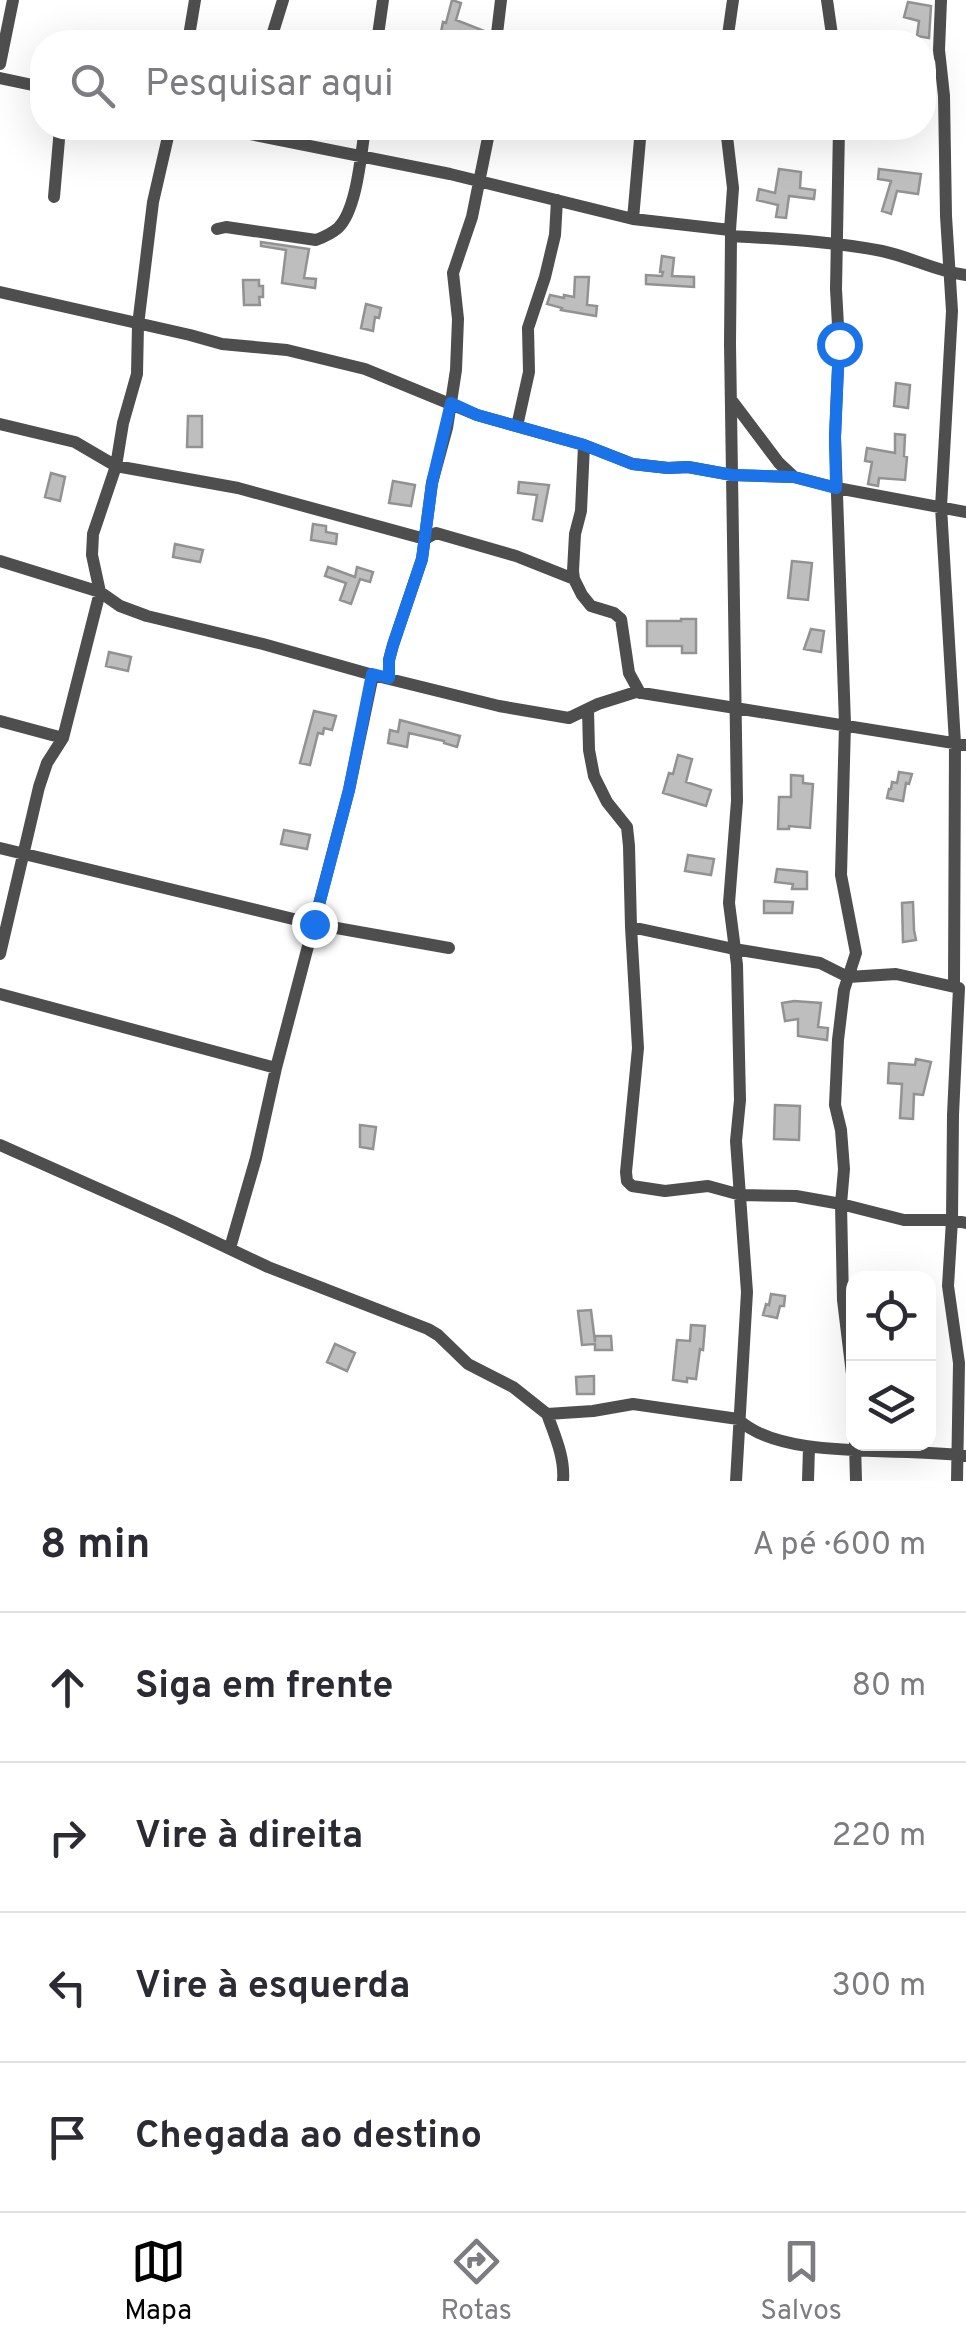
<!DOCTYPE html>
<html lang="pt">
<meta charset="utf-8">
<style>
body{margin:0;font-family:Overpass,sans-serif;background:#f2f2f3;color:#2b2b33}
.controls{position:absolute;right:30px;bottom:30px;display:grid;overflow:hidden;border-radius:20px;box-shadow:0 10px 40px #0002}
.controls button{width:90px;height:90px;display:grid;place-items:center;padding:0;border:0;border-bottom:2px solid #e1e1e2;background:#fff;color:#2b2b33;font:50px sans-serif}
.stop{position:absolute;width:30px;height:30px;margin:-22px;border:8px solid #1a73e8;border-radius:50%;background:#fff}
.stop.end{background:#1a73e8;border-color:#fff;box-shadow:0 2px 10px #0008}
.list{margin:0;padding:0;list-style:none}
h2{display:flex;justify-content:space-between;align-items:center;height:130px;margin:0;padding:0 40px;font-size:42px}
h2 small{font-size:32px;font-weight:400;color:#7c7c81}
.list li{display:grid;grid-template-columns:65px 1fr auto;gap:30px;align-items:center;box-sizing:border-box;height:150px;padding:0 40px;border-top:2px solid #e1e1e2}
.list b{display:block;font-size:38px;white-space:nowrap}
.list em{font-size:32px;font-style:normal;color:#7c7c81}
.icon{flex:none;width:55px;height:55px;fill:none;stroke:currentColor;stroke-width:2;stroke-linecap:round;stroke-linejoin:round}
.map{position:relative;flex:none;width:966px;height:1481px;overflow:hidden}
.search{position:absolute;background:#fff;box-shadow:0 10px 40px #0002;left:30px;right:30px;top:30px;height:110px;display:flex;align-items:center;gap:25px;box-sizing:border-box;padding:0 35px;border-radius:40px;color:#7c7c81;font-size:38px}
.sheet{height:730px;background:#fff}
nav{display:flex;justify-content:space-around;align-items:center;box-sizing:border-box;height:140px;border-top:2px solid #e1e1e2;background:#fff;font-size:28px;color:#7c7c81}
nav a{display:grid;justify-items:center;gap:5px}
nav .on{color:#000}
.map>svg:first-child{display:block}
.building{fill:#bebebe;stroke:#929292;stroke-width:2.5}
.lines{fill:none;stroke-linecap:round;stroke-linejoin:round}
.minor{stroke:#4e4e4e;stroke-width:12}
.route{stroke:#1a73e8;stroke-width:12}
</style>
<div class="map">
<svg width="966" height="1481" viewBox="0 0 966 1481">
<rect width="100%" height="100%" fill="#fff"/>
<path class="building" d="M 452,0 L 461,3 L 456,20 L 487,32 L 486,42 L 439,42 L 443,22 L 446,23 Z
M 908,2 L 931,6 L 929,38 L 917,36 L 919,21 L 904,17 Z
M 779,169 L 801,172 L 800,188 L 815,190 L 814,199 L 789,196 L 786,218 L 776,217 L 778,205 L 757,200 L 759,189 L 775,193 Z
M 879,169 L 921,174 L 918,194 L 897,191 L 891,214 L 882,211 L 891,181 L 878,179 Z
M 261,242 L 309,249 L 304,278 L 316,279 L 315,288 L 282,283 L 286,250 L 261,246 Z
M 662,256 L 674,258 L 672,276 L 694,277 L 694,287 L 646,284 L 646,275 L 662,276 L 663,272 L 660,272 Z
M 575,277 L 589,277 L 587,305 L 597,306 L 596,316 L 561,310 L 562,308 L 547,304 L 550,295 L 564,298 L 564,295 L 574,297 Z
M 243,280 L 259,280 L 259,286 L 263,286 L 263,297 L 259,297 L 260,305 L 244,305 Z
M 366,304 L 381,308 L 379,318 L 375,317 L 373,331 L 361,328 Z
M 896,383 L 910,385 L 908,408 L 894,406 Z
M 188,416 L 202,416 L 202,447 L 187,447 Z
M 895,434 L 905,435 L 904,456 L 907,457 L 905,480 L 879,478 L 878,486 L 868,484 L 872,462 L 865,461 L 867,448 L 895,453 Z
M 51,473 L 65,477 L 60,501 L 45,497 Z
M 393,481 L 415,485 L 411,506 L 389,503 Z
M 519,482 L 549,485 L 542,521 L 533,519 L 537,495 L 518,493 Z
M 313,524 L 326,526 L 326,532 L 337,534 L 336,544 L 311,540 Z
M 175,544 L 203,550 L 200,562 L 173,557 Z
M 792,561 L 812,563 L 808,600 L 788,598 Z
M 328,567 L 355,577 L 357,567 L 373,572 L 370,582 L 360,579 L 351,604 L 340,600 L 346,583 L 325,576 Z
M 681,619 L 696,619 L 696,653 L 682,653 L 682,646 L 647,646 L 647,621 L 681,621 Z
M 811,629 L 824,631 L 821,652 L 804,649 Z
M 109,652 L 131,657 L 128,671 L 106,666 Z
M 314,711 L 336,716 L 332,730 L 324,728 L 323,734 L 318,733 L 310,765 L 300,763 Z
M 400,720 L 460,736 L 457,747 L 444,743 L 444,741 L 409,733 L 407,747 L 388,743 L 390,730 L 398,732 Z
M 678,755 L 692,759 L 686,782 L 711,790 L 706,806 L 663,793 L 669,773 L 673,774 Z
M 899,772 L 912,774 L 909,784 L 906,783 L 903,801 L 887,798 L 889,789 L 891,789 L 892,782 L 897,783 Z
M 791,775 L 803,776 L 803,783 L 813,784 L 810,828 L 789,826 L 789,829 L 778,829 L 779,797 L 791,797 Z
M 284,830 L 310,835 L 307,849 L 281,844 Z
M 688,855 L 714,859 L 711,875 L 685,871 Z
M 777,869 L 807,872 L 807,889 L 792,889 L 793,884 L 775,882 Z
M 764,901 L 793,902 L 792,913 L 764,913 Z
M 913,902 L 914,930 L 916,940 L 903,942 L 902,903 Z
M 794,1001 L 821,1003 L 818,1027 L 828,1028 L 827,1040 L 798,1036 L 798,1019 L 785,1021 L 782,1003 Z
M 916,1059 L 931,1062 L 923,1095 L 914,1094 L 913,1119 L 900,1118 L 902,1084 L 888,1083 L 889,1063 L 915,1065 Z
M 775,1105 L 800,1106 L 799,1140 L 774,1139 Z
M 360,1125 L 376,1127 L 373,1149 L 360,1147 Z
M 771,1294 L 785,1296 L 784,1306 L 780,1306 L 777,1318 L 763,1315 L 766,1304 L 769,1305 Z
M 591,1310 L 595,1342 L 595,1336 L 611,1336 L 612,1350 L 595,1350 L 595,1344 L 582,1345 L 578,1311 Z
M 691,1325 L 705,1326 L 703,1350 L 700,1349 L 696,1379 L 687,1378 L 687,1382 L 673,1380 L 677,1340 L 690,1341 Z
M 335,1344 L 355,1353 L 347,1371 L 327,1362 Z
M 594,1376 L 594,1394 L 577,1394 L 576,1377 Z"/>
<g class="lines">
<path class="minor" d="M 827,0 L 833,42
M 941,0 L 939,50 L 944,96 L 946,216 L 952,311 L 941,507 L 955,743 L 954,987
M 188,42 L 195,0
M 270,42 L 283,0
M 377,42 L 383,0
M 496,42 L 501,0
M 727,42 L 733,0
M 0,64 L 13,0
M 0,78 L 42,87
M 170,128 L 153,202 L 138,325 L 137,374 L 123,423 L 116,466 L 238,488 L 425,539 L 436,533 L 516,556 L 574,579
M 220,128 L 450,174 L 633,219 L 730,230 L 731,236 C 781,239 832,241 882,251 C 911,257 937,272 966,275
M 726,128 L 733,188 L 730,230
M 839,128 L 836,289 L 839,344 L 835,437 L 845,724 L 841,875 L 856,953 L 844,990 L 838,1040 L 835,1105 L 841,1130 L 844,1169 L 841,1204 L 843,1300 L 852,1374 L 854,1405
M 54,197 L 60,128
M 633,219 L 641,128
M 217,229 L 226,227 L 316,240 C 324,237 331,234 338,228 C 357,210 361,154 365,128
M 731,236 L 730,344 L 737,801 L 729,903 L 737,965 L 740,1100 L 736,1141 L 747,1292 L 736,1481
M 0,292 L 190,335 L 222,344 L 287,350 L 365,369 L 477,415 L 584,445 L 633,464 L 668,468 L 688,467 L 732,475 L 794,477
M 733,402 L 779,463 L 794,477 L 837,488 L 966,512
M 0,424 L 75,442 L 116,466 L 93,534 L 92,555 L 100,592 L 63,738 L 47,763 L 39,787 L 0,954
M 517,426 L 529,372 L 528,328 L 545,277 L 555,235 L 557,200
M 584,445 L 581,511 L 575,534 L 573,571 L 574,579 L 582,595 L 591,606 L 614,613 L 621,619 L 629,673 L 640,693
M 0,561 L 100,592 L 120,606 L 147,616 L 263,644 L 373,675 L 499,706 L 569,718 L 598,704 L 636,692 L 966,745
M 389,679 L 389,660 L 393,645 L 422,559 L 432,483 L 447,428 L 456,370 L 458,319 L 453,273 L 472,217 L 490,128
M 588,709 L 589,750 L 594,776 L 607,802 L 627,827 L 629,846 L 631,927 L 638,1048 L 626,1172 L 627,1181 L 632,1186 L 665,1191 L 708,1186 L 741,1195 L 796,1196 L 841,1204 L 904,1220 L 952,1220 L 966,1223
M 0,721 L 63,738
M 0,848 L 314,924 L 449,948
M 631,927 L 734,949 L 820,963 L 848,977 L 896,974 L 959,988
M 0,994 L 276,1068
M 0,1145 L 171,1221 L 268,1267 L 428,1329 L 438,1335 L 468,1364 L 513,1387 L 547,1414 L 593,1411 L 633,1404 L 738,1419 C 782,1462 905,1446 966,1456
M 230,1248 L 256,1158 L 276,1068 L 349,790 L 373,675
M 547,1414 C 555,1436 565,1458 563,1481
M 855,1444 L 856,1481
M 808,1481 L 809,1447
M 957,1481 L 959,1363 L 948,1286 L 952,1220 L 953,1115 L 959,988"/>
</g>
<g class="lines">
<path class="route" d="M 314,924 L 349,790 L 372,674 L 389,678 L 389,660 L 393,645 L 422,559 L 432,483 L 451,403 L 477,415 L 584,445 L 632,464 L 668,468 L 688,467 L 732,475 L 794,477 L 836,488 L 835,437 L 839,344"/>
</g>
</svg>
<div class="controls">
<button><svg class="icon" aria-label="locate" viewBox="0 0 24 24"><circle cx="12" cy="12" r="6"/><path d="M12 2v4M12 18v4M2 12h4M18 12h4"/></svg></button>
<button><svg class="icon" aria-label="layers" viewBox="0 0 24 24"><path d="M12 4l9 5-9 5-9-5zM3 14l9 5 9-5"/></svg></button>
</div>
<div class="stop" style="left:839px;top:344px"></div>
<div class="stop end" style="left:314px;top:924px"></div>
<div class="search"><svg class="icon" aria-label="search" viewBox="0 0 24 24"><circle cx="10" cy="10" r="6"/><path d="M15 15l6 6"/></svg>Pesquisar aqui</div>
</div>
<section class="sheet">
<h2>8 min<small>A pé · 600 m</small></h2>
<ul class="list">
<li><svg class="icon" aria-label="ahead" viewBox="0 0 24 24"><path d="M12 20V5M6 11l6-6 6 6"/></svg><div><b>Siga em frente</b></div><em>80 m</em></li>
<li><svg class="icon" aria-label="right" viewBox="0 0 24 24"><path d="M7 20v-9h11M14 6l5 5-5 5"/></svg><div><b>Vire à direita</b></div><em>220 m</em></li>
<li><svg class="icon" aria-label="left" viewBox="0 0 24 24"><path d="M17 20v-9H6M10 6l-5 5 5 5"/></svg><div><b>Vire à esquerda</b></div><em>300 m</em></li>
<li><svg class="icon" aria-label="arrive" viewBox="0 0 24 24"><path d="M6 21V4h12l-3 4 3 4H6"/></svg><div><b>Chegada ao destino</b></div></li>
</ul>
</section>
<nav>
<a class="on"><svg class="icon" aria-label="map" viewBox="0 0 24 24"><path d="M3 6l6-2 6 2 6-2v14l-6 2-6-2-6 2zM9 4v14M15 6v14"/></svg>Mapa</a>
<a><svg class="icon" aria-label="directions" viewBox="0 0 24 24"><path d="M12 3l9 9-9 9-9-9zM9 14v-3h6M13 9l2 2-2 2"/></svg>Rotas</a>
<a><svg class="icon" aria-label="saved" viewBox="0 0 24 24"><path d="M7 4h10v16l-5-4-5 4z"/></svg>Salvos</a>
</nav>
